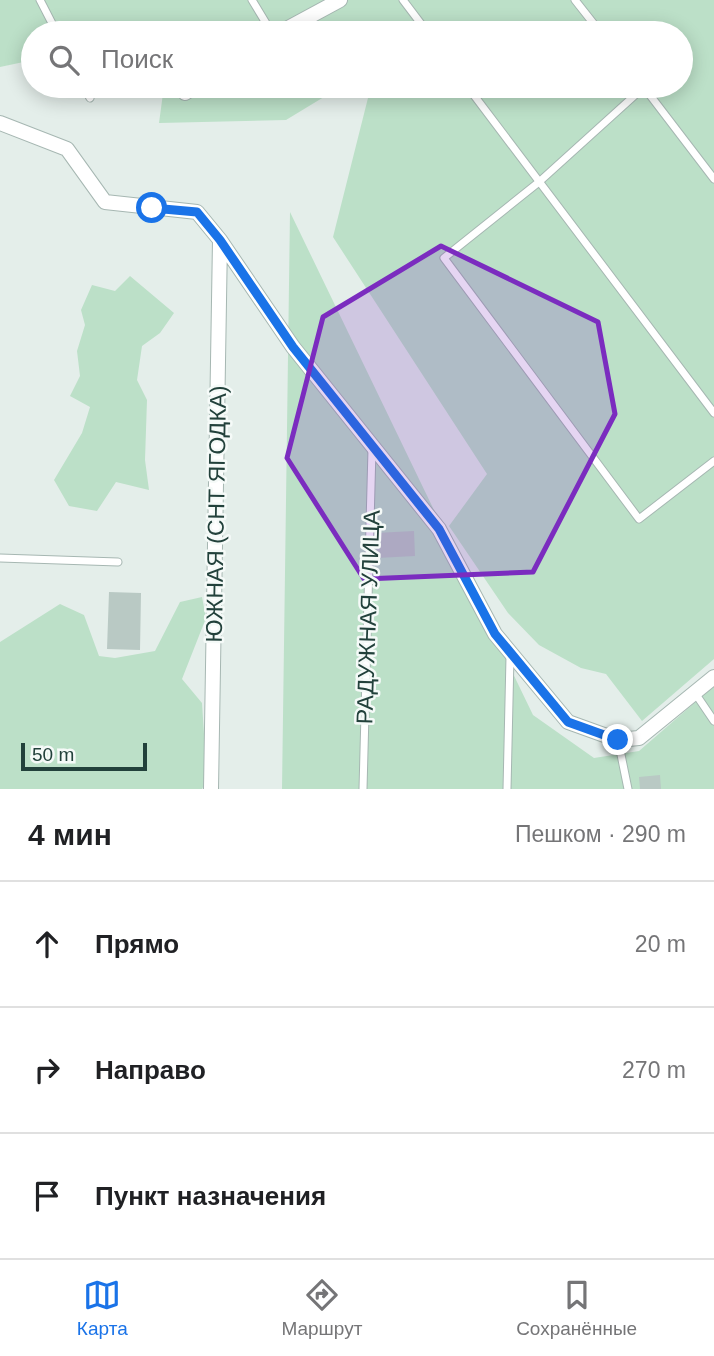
<!DOCTYPE html>
<html lang="ru">
<meta charset="utf-8">
<style>
body{margin:0;font-family:Helvetica,sans-serif;background:#f6f6f6;color:#202124}
.scale{position:absolute;left:21px;bottom:18px;width:126px;box-sizing:border-box;padding-left:7px;border:4px solid #22413b;border-top:0;font-size:19px;line-height:24px;white-space:nowrap;color:#22413b;-webkit-text-stroke:5px #f5faf8;paint-order:stroke}
.stop{position:absolute;width:21px;height:21px;margin:-16px;border:5px solid #1a73e8;border-radius:50%;background:#fff}
.stop.end{background:#1a73e8;border-color:#fff;box-shadow:0 2px 7px #0008}
.list{margin:0;padding:0;list-style:none}
h2{display:flex;justify-content:space-between;align-items:center;height:91px;margin:0;padding:0 28px;font-size:30px}
h2 small{font-size:23px;font-weight:400;color:#757577}
.list li{display:grid;grid-template-columns:46px 1fr auto;gap:21px;align-items:center;box-sizing:border-box;height:126px;padding:0 28px;border-top:2px solid #e0e0e0}
.list b{display:block;font-size:26px;white-space:nowrap}
.list em{font-size:23px;font-style:normal;color:#757577}
.icon{flex:none;width:38px;height:38px;fill:none;stroke:currentColor;stroke-width:2;stroke-linecap:round;stroke-linejoin:round}
.map{position:relative;flex:none;width:714px;height:789px;overflow:hidden}
.search{position:absolute;background:#fff;box-shadow:0 4px 18px #0003;left:21px;right:21px;top:21px;height:77px;display:flex;align-items:center;gap:18px;box-sizing:border-box;padding:0 24px;border-radius:38px;color:#757577;font-size:26px}
.sheet{height:469px;background:#fff}
nav{display:flex;justify-content:space-around;align-items:center;box-sizing:border-box;height:98px;border-top:2px solid #e0e0e0;background:#fff;font-size:19px;color:#757577}
nav a{display:grid;justify-items:center;gap:4px}
nav .on{color:#1a73e8}
.map>svg:first-child{display:block}
.green{fill:#bce0c8}
.building{fill:#b9c9c4}
.lines{fill:none;stroke-linecap:round;stroke-linejoin:round}
.lane-casing{stroke:#a6b7b2;stroke-width:9}
.street-casing{stroke:#a6b7b2;stroke-width:16}
.lane{stroke:#fff;stroke-width:7}
.street{stroke:#fff;stroke-width:14}
.route{stroke:#1a73e8;stroke-width:9}
.marked{fill:#7b2cbf;fill-opacity:0.2;stroke:#7b2cbf;stroke-width:5;stroke-linejoin:round}
.labels{text-anchor:middle;stroke-width:5;stroke-linejoin:round;paint-order:stroke}
.street-label{font-size:23px;fill:#22413b;stroke:#f5faf8}
</style>
<div class="map">
<svg width="714" height="789" viewBox="0 0 714 789">
<rect width="100%" height="100%" fill="#e4eeea"/>
<path class="green" d="M 0,0 L 714,0 L 714,659 L 642,721 L 606,674 L 581,668 L 539,645 L 508,613 L 449,526 L 487,474 L 333,237 L 371,86 L 681,86 L 681,33 L 33,33 L 33,60 L 0,67 Z
M 164,86 L 342,86 L 286,120 L 159,123 Z
M 290,212 L 533,715 L 594,758 L 639,751 L 714,686 L 714,789 L 282,789 Z
M 130,276 L 174,313 L 160,333 L 142,346 L 137,380 L 147,400 L 145,460 L 149,490 L 116,482 L 97,511 L 69,506 L 54,480 L 82,433 L 90,407 L 70,396 L 80,376 L 77,351 L 85,325 L 81,310 L 92,285 L 115,291 Z
M 202,597 L 206,618 L 182,679 L 202,703 L 207,780 L 202,789 L 0,789 L 0,642 L 60,604 L 84,615 L 99,656 L 115,658 L 155,651 L 180,602 Z"/>
<path class="building" d="M 414,531 L 415,556 L 377,558 L 375,533 Z
M 109,592 L 141,593 L 140,650 L 107,649 Z
M 660,775 L 661,789 L 640,789 L 639,777 Z"/>
<g class="lines">
<g class="lane-casing">
<path id="lane" d="M 40,0 L 57,33
M 252,0 L 272,33
M 403,0 L 428,33
M 575,0 L 601,33
M 83,86 L 90,98
M 467,86 L 714,413
M 643,86 L 714,179
M 644,87 L 539,182 L 444,258 L 639,519 L 714,461
M 0,558 L 118,562
M 695,693 L 714,721
M 618,740 L 628,789
M 363,789 L 372,449
M 507,789 L 510,657"/>
</g>
<g class="street-casing">
<path id="street" d="M 279,33 L 340,0
M 185,93 L 196,86
M 0,123 L 67,149 L 105,202 L 197,212 L 220,240 L 293,347 L 439,529 L 495,634 L 568,722 L 618,740 L 639,738 L 714,677
M 211,789 L 220,240"/>
</g>
<use href="#lane" class="lane"/>
<use href="#street" class="street"/>
</g>
<g class="lines">
<path class="route" d="M 152,208 L 197,212 L 220,240 L 293,347 L 439,529 L 495,634 L 568,722 L 618,740"/>
</g>
<path class="marked" d="M 441,246 L 598,322 L 615,414 L 533,572 L 364,579 L 287,458 L 323,317 Z"/>
<g class="labels">
<g class="street-label">
<text transform="translate(216 514) rotate(-89)" y="8">ЮЖНАЯ (СНТ ЯГОДКА)</text>
<text transform="translate(368 617) rotate(-88)" y="8">РАДУЖНАЯ УЛИЦА</text>
</g>
</g>
</svg>
<div class="scale">50 m</div>
<div class="stop" style="left:152px;top:208px"></div>
<div class="stop end" style="left:618px;top:740px"></div>
<div class="search"><svg class="icon" aria-label="search" viewBox="0 0 24 24"><circle cx="10" cy="10" r="6"/><path d="M15 15l6 6"/></svg>Поиск</div>
</div>
<section class="sheet">
<h2>4 мин<small>Пешком · 290 m</small></h2>
<ul class="list">
<li><svg class="icon" aria-label="ahead" viewBox="0 0 24 24"><path d="M12 20V5M6 11l6-6 6 6"/></svg><div><b>Прямо</b></div><em>20 m</em></li>
<li><svg class="icon" aria-label="right" viewBox="0 0 24 24"><path d="M7 20v-9h11M14 6l5 5-5 5"/></svg><div><b>Направо</b></div><em>270 m</em></li>
<li><svg class="icon" aria-label="arrive" viewBox="0 0 24 24"><path d="M6 21V4h12l-3 4 3 4H6"/></svg><div><b>Пункт назначения</b></div></li>
</ul>
</section>
<nav>
<a class="on"><svg class="icon" aria-label="map" viewBox="0 0 24 24"><path d="M3 6l6-2 6 2 6-2v14l-6 2-6-2-6 2zM9 4v14M15 6v14"/></svg>Карта</a>
<a><svg class="icon" aria-label="directions" viewBox="0 0 24 24"><path d="M12 3l9 9-9 9-9-9zM9 14v-3h6M13 9l2 2-2 2"/></svg>Маршрут</a>
<a><svg class="icon" aria-label="saved" viewBox="0 0 24 24"><path d="M7 4h10v16l-5-4-5 4z"/></svg>Сохранённые</a>
</nav>
